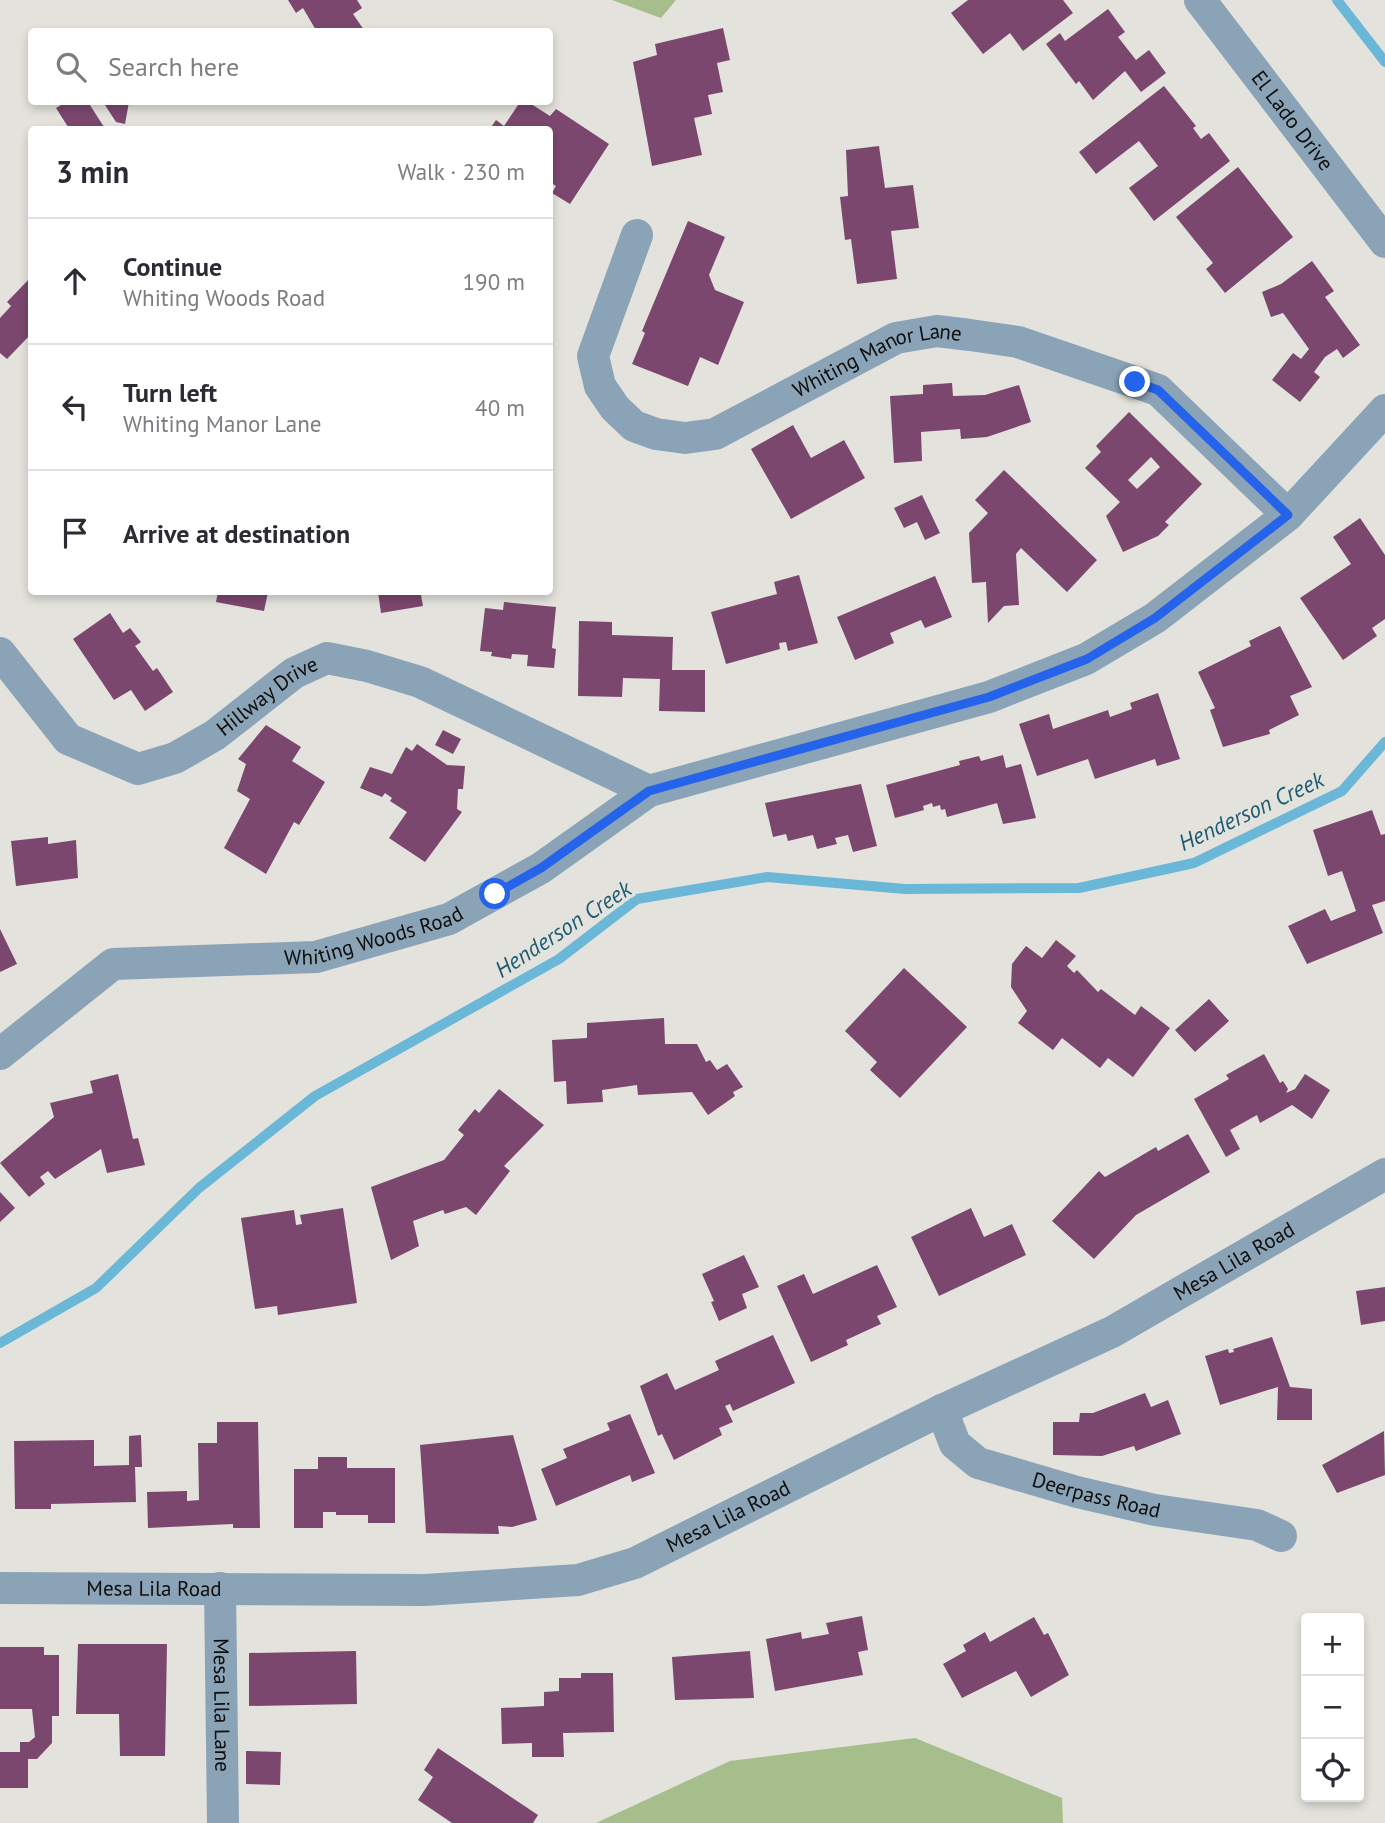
<!DOCTYPE html>
<meta charset="utf-8">
<style>
body{margin:0;font-family:"PT Sans",sans-serif;background:#f2f2f3;color:#2b2b33}
.controls{position:absolute;right:21px;bottom:21px;display:grid;overflow:hidden;border-radius:7px;box-shadow:0 4px 10px #0003}
.controls button{width:63px;height:63px;display:grid;place-items:center;padding:0;border:0;border-bottom:2px solid #e1e1e2;background:#fff;color:#2b2b33;font:35px sans-serif}
.stop{position:absolute;width:21px;height:21px;margin:-16px;border:5px solid #2563eb;border-radius:50%;background:#fff}
.stop.end{background:#2563eb;border-color:#fff;box-shadow:0 2px 7px #0008}
.list{margin:0;padding:0;list-style:none}
h2{display:flex;justify-content:space-between;align-items:center;height:91px;margin:0;padding:0 28px;font-size:30px}
h2 small{font-size:23px;font-weight:400;color:#7c7c81}
.list li{display:grid;grid-template-columns:46px 1fr auto;gap:21px;align-items:center;box-sizing:border-box;height:126px;padding:0 28px;border-top:2px solid #e1e1e2}
.list b{display:block;font-size:26px;white-space:nowrap}
.list p{margin:0;font-size:23px;white-space:nowrap;color:#7c7c81}
.list em{font-size:23px;font-style:normal;color:#7c7c81}
.icon{flex:none;width:38px;height:38px;fill:none;stroke:currentColor;stroke-width:2;stroke-linecap:round;stroke-linejoin:round}
.map{position:relative;flex:none;width:1385px;height:1823px;overflow:hidden}
.search{position:absolute;background:#fff;box-shadow:0 4px 10px #0003;left:28px;top:28px;width:525px;height:77px;display:flex;align-items:center;gap:18px;box-sizing:border-box;padding:0 24px;border-radius:7px;color:#7c7c81;font-size:26px}
.panel{position:absolute;background:#fff;box-shadow:0 4px 10px #0003;left:28px;top:126px;width:525px;height:469px;border-radius:7px}
.map>svg:first-child{display:block}
.green{fill:#a5be8b}
.lines{fill:none;stroke-linecap:round;stroke-linejoin:round}
.stream{stroke:#6ab7d7;stroke-width:10}
.building{fill:#7b476e;fill-rule:evenodd}
.street{stroke:#8ba3b7;stroke-width:32}
.route{stroke:#2563eb;stroke-width:9}
.labels{text-anchor:middle;stroke-width:7;stroke-linejoin:round;paint-order:stroke}
.street-label{font-size:21px;fill:#0d0d0b;stroke:#e3e2dc}
.water-label{font-size:23px;font-style:italic;fill:#1e5b72;stroke:#e3e2dc}
</style>
<div class="map">
<svg width="1385" height="1823" viewBox="0 0 1385 1823">
<rect width="100%" height="100%" fill="#e3e2dc"/>
<path class="green" d="M 612,0 L 676,0 L 661,18 Z
M 915,1738 L 1062,1798 L 1063,1823 L 596,1823 L 730,1761 Z"/>
<g class="lines">
<path class="stream" d="M 1337,0 L 1385,62
M 0,1343 L 96,1288 L 199,1188 L 315,1096 L 559,959 L 637,899 L 767,877 L 905,889 L 1079,888 L 1194,863 L 1342,791 L 1385,742"/>
</g>
<path class="building" d="M 288,0 L 357,0 L 362,8 L 353,14 L 364,30 L 317,32 L 303,8 L 296,13 Z
M 968,0 L 1063,0 L 1073,13 L 1023,51 L 1010,33 L 983,54 L 951,13 Z
M 1108,9 L 1125,32 L 1118,37 L 1136,60 L 1149,50 L 1166,73 L 1141,92 L 1125,71 L 1093,100 L 1079,81 L 1076,84 L 1046,44 L 1060,33 L 1065,41 Z
M 723,28 L 730,60 L 717,63 L 723,92 L 708,95 L 712,114 L 694,118 L 702,155 L 652,166 L 633,62 L 657,55 L 655,44 Z
M 1164,86 L 1196,126 L 1193,128 L 1201,139 L 1209,133 L 1230,161 L 1154,221 L 1129,188 L 1158,166 L 1139,141 L 1096,174 L 1079,152 Z
M 66,102 L 88,102 L 104,127 L 70,130 L 56,108 Z
M 103,102 L 129,102 L 125,124 L 116,122 Z
M 520,102 L 528,102 L 550,116 L 556,109 L 609,144 L 570,204 L 552,193 L 556,186 L 550,182 L 550,130 L 489,130 L 496,120 L 504,126 Z
M 879,146 L 885,188 L 913,185 L 919,228 L 891,231 L 897,279 L 857,284 L 851,239 L 845,240 L 840,197 L 848,196 L 846,150 Z
M 1238,167 L 1293,237 L 1225,293 L 1206,269 L 1213,263 L 1176,217 Z
M 688,221 L 725,237 L 709,275 L 715,290 L 744,302 L 718,365 L 700,357 L 688,386 L 632,364 L 645,333 L 642,331 Z
M 1312,261 L 1334,291 L 1325,297 L 1360,345 L 1343,358 L 1337,349 L 1325,357 L 1314,372 L 1320,377 L 1300,402 L 1272,380 L 1293,353 L 1301,359 L 1309,349 L 1283,313 L 1271,317 L 1262,292 L 1281,284 Z
M 32,276 L 32,333 L 7,359 L 0,353 L 0,318 L 11,306 L 7,302 Z
M 952,383 L 953,396 L 985,395 L 1019,385 L 1031,422 L 987,437 L 961,439 L 960,429 L 921,432 L 922,461 L 894,463 L 890,396 L 923,394 L 923,385 Z
M 1129,412 L 1202,484 L 1165,522 L 1169,525 L 1158,536 L 1123,552 L 1106,516 L 1120,502 L 1085,468 L 1101,452 L 1096,446 ZM 1151,457 L 1160,467 L 1137,489 L 1128,480 Z
M 793,425 L 811,458 L 844,440 L 865,478 L 791,519 L 751,449 Z
M 1004,470 L 1097,560 L 1067,592 L 1021,548 L 1016,554 L 1019,605 L 1004,606 L 988,623 L 986,582 L 972,583 L 969,533 L 988,513 L 975,500 Z
M 922,495 L 940,533 L 925,540 L 917,522 L 904,528 L 894,508 Z
M 1360,518 L 1385,555 L 1385,619 L 1372,628 L 1377,636 L 1343,660 L 1300,598 L 1351,564 L 1333,537 Z
M 799,575 L 818,643 L 788,651 L 786,642 L 779,643 L 780,649 L 726,664 L 711,612 L 777,594 L 774,582 Z
M 935,576 L 952,617 L 925,628 L 921,620 L 890,633 L 894,643 L 855,660 L 837,617 Z
M 218,592 L 268,592 L 264,611 L 216,602 Z
M 378,592 L 433,592 L 433,593 L 421,595 L 423,606 L 381,613 Z
M 504,602 L 556,607 L 552,648 L 556,649 L 554,668 L 527,666 L 528,655 L 512,654 L 511,659 L 491,656 L 492,652 L 480,651 L 485,608 L 503,610 Z
M 110,613 L 123,633 L 130,628 L 141,642 L 135,646 L 153,671 L 157,668 L 173,692 L 145,711 L 131,690 L 114,700 L 73,639 Z
M 579,621 L 612,622 L 612,635 L 673,637 L 672,670 L 705,670 L 705,712 L 659,711 L 660,679 L 623,678 L 622,697 L 578,696 Z
M 1280,626 L 1312,687 L 1290,696 L 1299,715 L 1269,730 L 1270,734 L 1223,747 L 1210,710 L 1215,708 L 1198,672 L 1251,646 L 1249,641 Z
M 1158,693 L 1180,759 L 1157,766 L 1155,759 L 1095,779 L 1088,759 L 1037,776 L 1019,724 L 1049,714 L 1053,729 L 1108,710 L 1110,717 L 1132,709 L 1130,703 Z
M 266,725 L 301,747 L 292,761 L 325,782 L 299,825 L 294,822 L 266,874 L 224,848 L 250,799 L 237,791 L 246,764 L 238,759 Z
M 443,730 L 461,739 L 453,754 L 435,745 Z
M 417,744 L 447,765 L 465,766 L 463,789 L 458,789 L 457,809 L 462,812 L 425,862 L 389,838 L 407,812 L 390,801 L 392,798 L 385,793 L 382,797 L 360,788 L 370,767 L 392,774 L 406,747 L 412,751 Z
M 1003,755 L 1006,768 L 1021,764 L 1036,818 L 1003,824 L 997,803 L 947,817 L 945,809 L 941,810 L 940,805 L 933,807 L 932,803 L 923,806 L 924,810 L 895,818 L 886,785 L 960,765 L 959,761 L 979,756 L 981,761 Z
M 861,784 L 877,846 L 853,852 L 848,835 L 835,838 L 837,844 L 817,849 L 813,835 L 788,841 L 786,834 L 773,837 L 765,803 Z
M 1372,810 L 1381,835 L 1385,834 L 1385,901 L 1372,905 L 1383,933 L 1307,964 L 1288,926 L 1325,909 L 1331,921 L 1356,911 L 1342,871 L 1328,876 L 1313,830 Z
M 48,837 L 48,844 L 76,840 L 78,878 L 16,886 L 11,841 Z
M 0,929 L 17,964 L 0,972 Z
M 1056,940 L 1076,956 L 1067,966 L 1074,973 L 1077,970 L 1098,992 L 1101,989 L 1135,1015 L 1141,1006 L 1170,1028 L 1133,1077 L 1108,1058 L 1100,1068 L 1062,1038 L 1053,1050 L 1018,1023 L 1027,1011 L 1011,987 L 1012,964 L 1026,946 L 1042,958 Z
M 904,968 L 967,1027 L 900,1098 L 870,1070 L 877,1062 L 845,1031 Z
M 1209,999 L 1229,1021 L 1195,1052 L 1175,1030 Z
M 664,1018 L 665,1044 L 697,1044 L 706,1062 L 710,1060 L 717,1070 L 727,1064 L 743,1087 L 733,1092 L 735,1096 L 708,1115 L 692,1092 L 638,1095 L 637,1085 L 602,1090 L 603,1102 L 567,1104 L 566,1081 L 554,1082 L 552,1040 L 587,1038 L 587,1023 Z
M 1264,1054 L 1280,1083 L 1283,1081 L 1288,1089 L 1286,1093 L 1295,1089 L 1305,1074 L 1330,1090 L 1312,1119 L 1292,1105 L 1260,1123 L 1257,1115 L 1230,1130 L 1240,1149 L 1226,1157 L 1194,1099 L 1229,1079 L 1226,1075 Z
M 118,1074 L 133,1139 L 138,1138 L 145,1165 L 107,1173 L 101,1149 L 55,1179 L 48,1171 L 40,1177 L 45,1184 L 29,1197 L 0,1163 L 54,1117 L 50,1103 L 93,1093 L 90,1081 Z
M 499,1089 L 544,1125 L 504,1166 L 510,1171 L 476,1215 L 466,1207 L 445,1214 L 443,1210 L 413,1221 L 419,1246 L 391,1260 L 371,1187 L 444,1160 L 464,1135 L 458,1130 L 475,1109 L 479,1113 Z
M 1188,1134 L 1210,1172 L 1136,1215 L 1094,1259 L 1052,1221 L 1099,1171 L 1105,1177 L 1156,1147 L 1158,1151 Z
M 0,1192 L 15,1208 L 0,1222 Z
M 343,1208 L 357,1303 L 278,1315 L 277,1306 L 255,1309 L 241,1218 L 294,1210 L 296,1225 L 302,1224 L 300,1215 Z
M 971,1208 L 984,1237 L 1012,1224 L 1026,1255 L 939,1296 L 911,1237 Z
M 744,1255 L 759,1287 L 742,1294 L 747,1308 L 719,1321 L 711,1302 L 714,1301 L 702,1274 Z
M 877,1265 L 897,1307 L 877,1316 L 881,1324 L 846,1340 L 848,1345 L 811,1362 L 777,1286 L 804,1274 L 813,1294 Z
M 1385,1287 L 1385,1321 L 1361,1325 L 1356,1291 Z
M 773,1335 L 795,1383 L 733,1411 L 730,1404 L 725,1406 L 733,1422 L 719,1428 L 722,1435 L 674,1460 L 662,1434 L 658,1436 L 640,1386 L 667,1373 L 675,1390 L 719,1370 L 715,1361 Z
M 1272,1337 L 1290,1387 L 1312,1389 L 1312,1420 L 1277,1420 L 1278,1387 L 1220,1405 L 1205,1356 L 1228,1349 L 1229,1353 L 1234,1352 L 1233,1349 Z
M 1145,1393 L 1151,1407 L 1168,1400 L 1181,1434 L 1136,1451 L 1134,1446 L 1102,1456 L 1053,1455 L 1053,1422 L 1079,1422 L 1080,1413 L 1093,1413 Z
M 630,1414 L 655,1473 L 632,1482 L 630,1475 L 556,1506 L 541,1469 L 567,1458 L 563,1449 L 610,1430 L 607,1423 Z
M 217,1422 L 258,1422 L 260,1528 L 233,1528 L 233,1524 L 148,1528 L 147,1492 L 187,1491 L 187,1501 L 199,1500 L 198,1443 L 217,1443 Z
M 1384,1431 L 1385,1475 L 1337,1493 L 1322,1465 Z
M 141,1435 L 142,1467 L 135,1467 L 136,1502 L 51,1504 L 51,1509 L 15,1509 L 14,1441 L 94,1440 L 94,1466 L 129,1465 L 129,1436 Z
M 513,1435 L 537,1520 L 512,1527 L 498,1526 L 499,1534 L 426,1533 L 420,1445 Z
M 318,1457 L 347,1457 L 347,1468 L 395,1468 L 395,1523 L 368,1523 L 368,1515 L 336,1515 L 336,1512 L 323,1512 L 323,1528 L 294,1528 L 294,1469 L 318,1469 Z
M 862,1616 L 868,1650 L 858,1652 L 863,1675 L 775,1691 L 766,1639 L 801,1632 L 802,1639 L 829,1634 L 826,1623 Z
M 1034,1617 L 1044,1635 L 1048,1633 L 1069,1675 L 1031,1697 L 1016,1671 L 962,1698 L 943,1664 L 966,1651 L 963,1645 L 985,1632 L 990,1642 Z
M 78,1644 L 167,1644 L 165,1756 L 120,1756 L 119,1714 L 76,1714 Z
M 0,1647 L 44,1647 L 44,1655 L 59,1655 L 59,1716 L 52,1716 L 52,1743 L 37,1759 L 28,1759 L 28,1788 L 0,1788 L 0,1752 L 20,1752 L 20,1742 L 29,1742 L 35,1737 L 32,1709 L 0,1709 Z
M 356,1651 L 357,1704 L 249,1706 L 249,1653 Z
M 750,1651 L 754,1698 L 675,1700 L 672,1657 Z
M 581,1673 L 613,1673 L 614,1732 L 563,1733 L 564,1757 L 532,1757 L 532,1743 L 502,1744 L 501,1708 L 544,1706 L 544,1692 L 559,1691 L 559,1678 L 581,1678 Z
M 438,1748 L 538,1815 L 533,1823 L 452,1823 L 418,1800 L 433,1777 L 424,1770 Z
M 246,1751 L 281,1752 L 280,1785 L 246,1784 Z"/>
<g class="lines">
<g class="street">
<path id="s1" d="M 1200,0 L 1385,242"/>
<path id="s2" d="M 637,235 L 593,356 L 600,386 L 615,408 L 634,426 L 656,434 L 685,438 L 715,434 L 896,338 L 937,331 L 970,335 L 1018,342 L 1158,390 L 1288,515"/>
<path id="s3" d="M 0,653 L 68,739 L 138,769 L 175,758 L 215,735 L 294,673 L 327,658 L 367,666 L 420,682 L 649,791"/>
<path id="s4" d="M 0,1054 L 113,964 L 316,957 L 449,919 L 541,868 L 649,791 L 989,697 L 1086,659 L 1155,618 L 1288,515 L 1385,410"/>
<path id="s5" d="M 942,1410 L 955,1444 L 978,1463 L 1077,1492 L 1155,1510 L 1257,1525 L 1281,1536"/>
<path id="s6" d="M 0,1588 L 425,1590 L 578,1580 L 635,1563 L 942,1410 L 1112,1332 L 1385,1174"/>
<path id="s7" d="M 220,1588 L 223,1823"/>
</g>
</g>
<g class="lines">
<path class="route" d="M 495,894 L 541,868 L 649,791 L 989,697 L 1087,659 L 1155,618 L 1288,515 L 1158,390 L 1135,382"/>
</g>
<g class="labels">
<g class="street-label">
<text dy="7" stroke="none"><textPath href="#s1" startOffset="152">El Lado Drive</textPath></text>
<text dy="7" stroke="none"><textPath href="#s2" startOffset="476">Whiting Manor Lane</textPath></text>
<text dy="7" stroke="none"><textPath href="#s3" startOffset="336">Hillway Drive</textPath></text>
<text dy="7" stroke="none"><textPath href="#s4" startOffset="408">Whiting Woods Road</textPath></text>
<text dy="7" stroke="none"><textPath href="#s6" startOffset="1309">Mesa Lila Road</textPath></text>
<text dy="7" stroke="none"><textPath href="#s5" startOffset="189">Deerpass Road</textPath></text>
<text dy="7" stroke="none"><textPath href="#s6" startOffset="742">Mesa Lila Road</textPath></text>
<text dy="7" stroke="none"><textPath href="#s6" startOffset="154">Mesa Lila Road</textPath></text>
<text dy="7" stroke="none"><textPath href="#s7" startOffset="117">Mesa Lila Lane</textPath></text>
</g>
<g class="water-label">
<text transform="translate(1251 811) rotate(-25)" y="8">Henderson Creek</text>
<text transform="translate(563 929) rotate(-33)" y="8">Henderson Creek</text>
</g>
</g>
</svg>
<div class="controls">
<button>+</button>
<button>−</button>
<button><svg class="icon" aria-label="locate" viewBox="0 0 24 24"><circle cx="12" cy="12" r="6"/><path d="M12 2v4M12 18v4M2 12h4M18 12h4"/></svg></button>
</div>
<div class="stop" style="left:495px;top:894px"></div>
<div class="stop end" style="left:1135px;top:382px"></div>
<div class="search"><svg class="icon" aria-label="search" viewBox="0 0 24 24"><circle cx="10" cy="10" r="6"/><path d="M15 15l6 6"/></svg>Search here</div>
<section class="panel">
<h2>3 min<small>Walk · 230 m</small></h2>
<ul class="list">
<li><svg class="icon" aria-label="ahead" viewBox="0 0 24 24"><path d="M12 20V5M6 11l6-6 6 6"/></svg><div><b>Continue</b><p>Whiting Woods Road</p></div><em>190 m</em></li>
<li><svg class="icon" aria-label="left" viewBox="0 0 24 24"><path d="M17 20v-9H6M10 6l-5 5 5 5"/></svg><div><b>Turn left</b><p>Whiting Manor Lane</p></div><em>40 m</em></li>
<li><svg class="icon" aria-label="arrive" viewBox="0 0 24 24"><path d="M6 21V4h12l-3 4 3 4H6"/></svg><div><b>Arrive at destination</b></div></li>
</ul>
</section>
</div>
